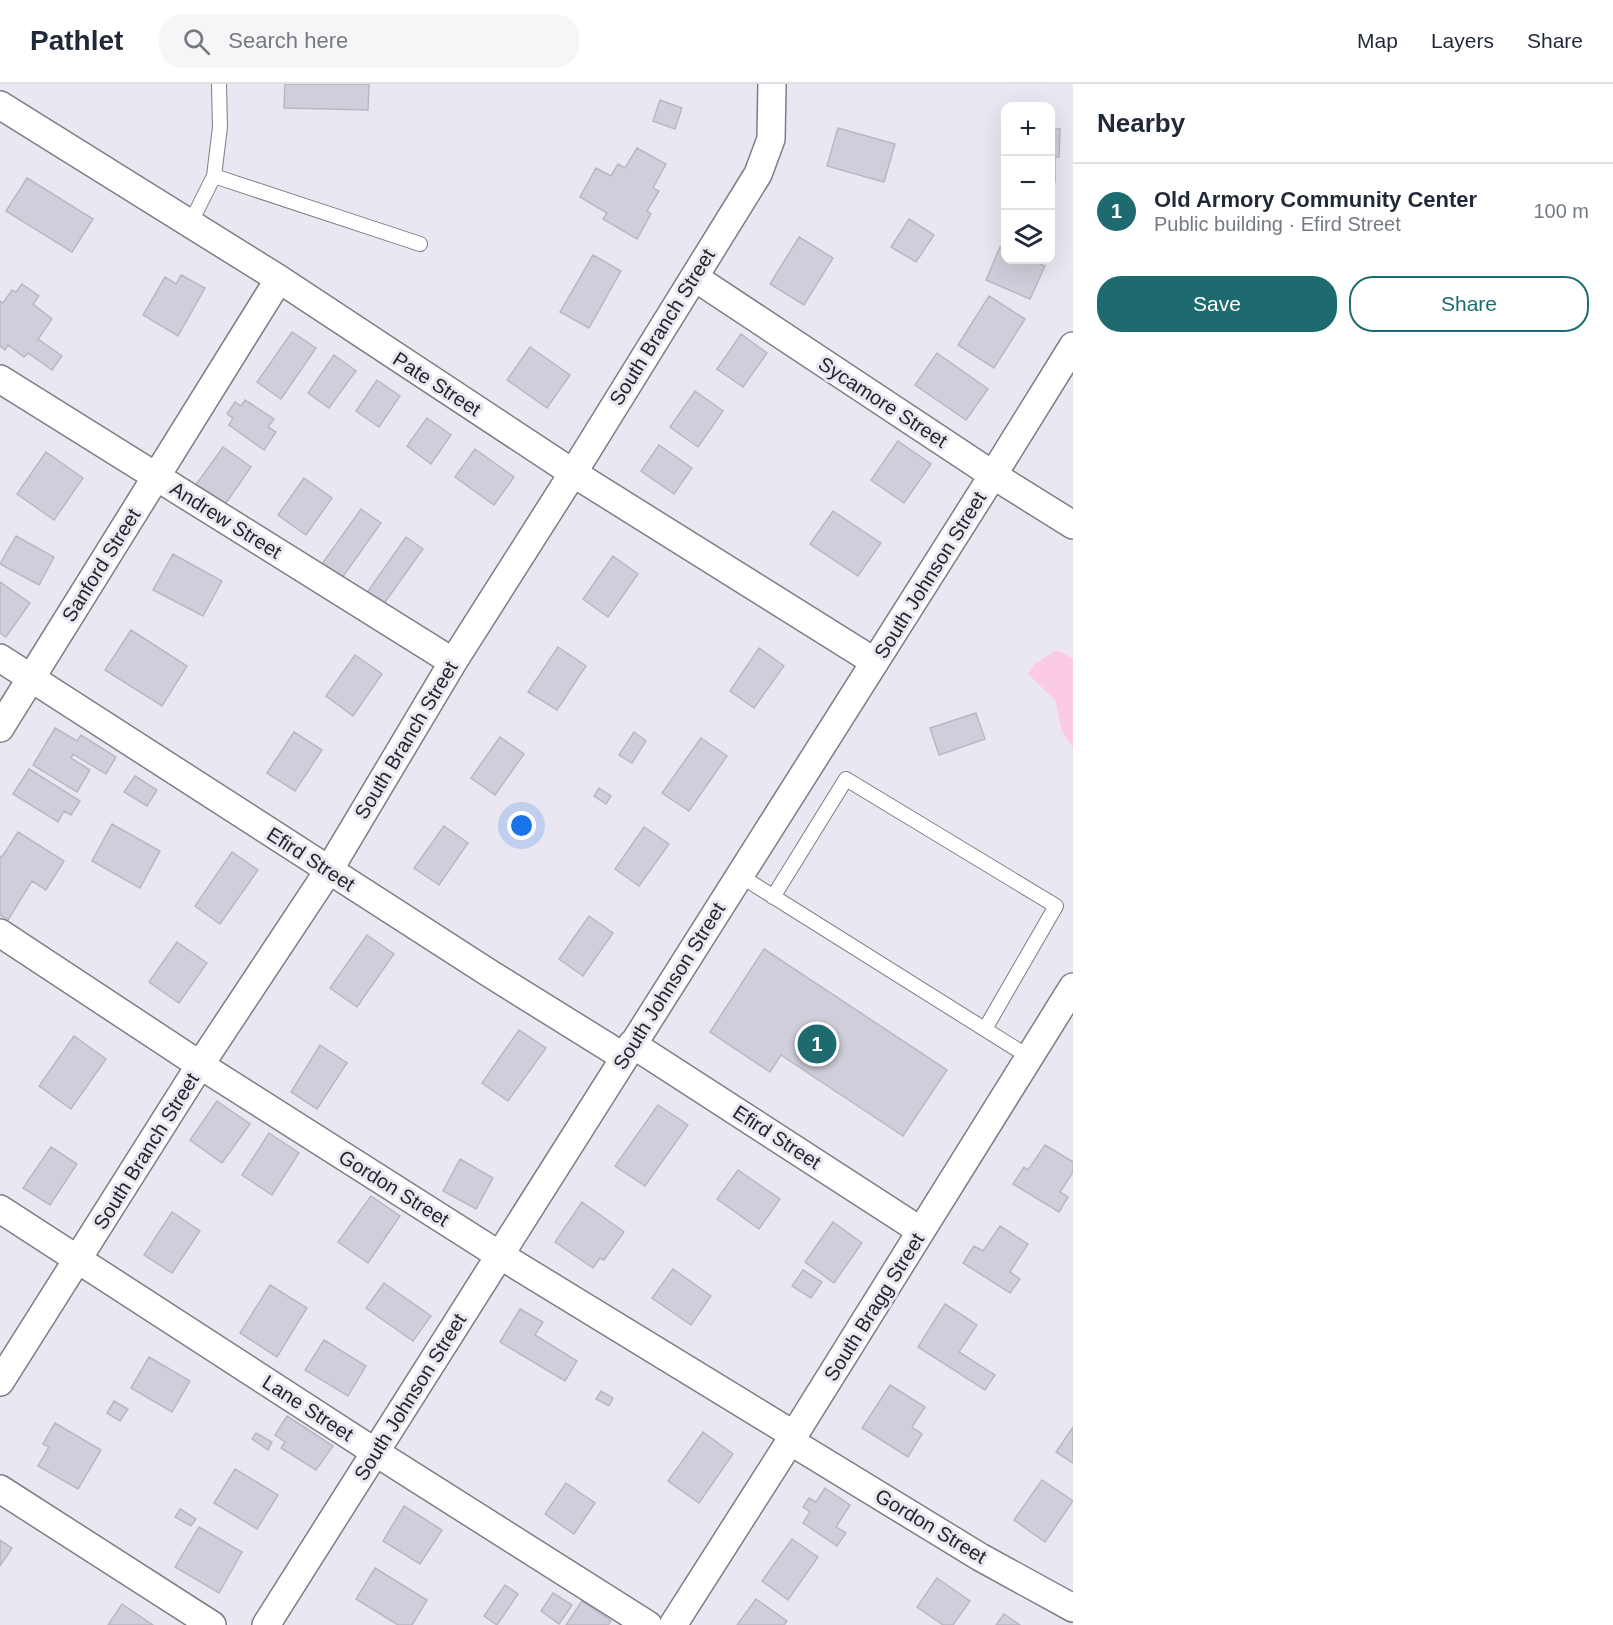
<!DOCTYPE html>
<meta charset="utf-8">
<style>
body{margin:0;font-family:Arial,sans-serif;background:#f6f6f7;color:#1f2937}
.controls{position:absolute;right:18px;top:18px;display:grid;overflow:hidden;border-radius:12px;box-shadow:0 6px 24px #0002}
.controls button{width:54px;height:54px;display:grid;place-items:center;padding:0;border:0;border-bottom:2px solid #e0e1e3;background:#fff;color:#1f2937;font:30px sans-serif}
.you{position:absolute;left:522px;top:742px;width:21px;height:21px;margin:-15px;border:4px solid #fff;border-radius:50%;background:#1a73e8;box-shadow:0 0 0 9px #1a73e833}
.badge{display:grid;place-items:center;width:39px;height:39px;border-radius:50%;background:#1e6b6f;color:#fff;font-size:20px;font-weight:700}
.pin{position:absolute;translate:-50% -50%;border:3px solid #fff;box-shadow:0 2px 6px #0006}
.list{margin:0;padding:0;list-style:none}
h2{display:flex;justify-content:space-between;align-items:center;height:78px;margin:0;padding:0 24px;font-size:26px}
h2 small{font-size:20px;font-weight:400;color:#747a83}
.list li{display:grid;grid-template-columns:39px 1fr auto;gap:18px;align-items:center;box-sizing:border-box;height:96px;padding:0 24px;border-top:2px solid #e0e1e3}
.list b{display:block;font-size:22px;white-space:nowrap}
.list p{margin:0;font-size:20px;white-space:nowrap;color:#747a83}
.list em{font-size:20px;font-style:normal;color:#747a83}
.actions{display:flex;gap:12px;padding:18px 24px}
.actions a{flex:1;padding:14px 0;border:2px solid #1e6b6f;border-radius:24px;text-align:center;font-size:21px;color:#1e6b6f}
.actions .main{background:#1e6b6f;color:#fff}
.icon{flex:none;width:33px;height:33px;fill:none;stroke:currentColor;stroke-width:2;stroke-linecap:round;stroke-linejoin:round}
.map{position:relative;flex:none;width:1073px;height:1541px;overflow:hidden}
header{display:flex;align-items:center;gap:36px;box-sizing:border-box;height:84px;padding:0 30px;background:#fff;border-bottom:2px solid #e0e1e3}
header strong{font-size:28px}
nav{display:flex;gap:33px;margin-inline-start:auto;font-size:21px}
.search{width:420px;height:54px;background:#f6f6f7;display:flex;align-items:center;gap:15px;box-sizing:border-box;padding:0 21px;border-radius:24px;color:#747a83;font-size:22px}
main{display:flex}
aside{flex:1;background:#fff}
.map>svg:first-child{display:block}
.green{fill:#fbcbe5}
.building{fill:#cecfda;stroke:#b8b8c3;stroke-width:1.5}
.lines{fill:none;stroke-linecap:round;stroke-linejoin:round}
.lane-casing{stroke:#7f7c85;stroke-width:16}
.street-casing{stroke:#7f7c85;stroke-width:30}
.lane{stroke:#fff;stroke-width:14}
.street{stroke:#fff;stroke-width:27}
.labels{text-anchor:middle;stroke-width:6;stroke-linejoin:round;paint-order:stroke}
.street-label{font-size:20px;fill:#262529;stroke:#ebe7f2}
</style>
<header>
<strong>Pathlet</strong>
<div class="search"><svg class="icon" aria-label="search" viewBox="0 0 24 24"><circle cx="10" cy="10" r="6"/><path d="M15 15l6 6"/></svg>Search here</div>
<nav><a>Map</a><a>Layers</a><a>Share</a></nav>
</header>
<main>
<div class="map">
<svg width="1073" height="1541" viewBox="0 0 1073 1541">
<rect width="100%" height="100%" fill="#ebe7f2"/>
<path class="green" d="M 1055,567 L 1060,567 L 1073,575 L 1073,664 L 1062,647 L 1055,616 L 1028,590 L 1036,579 Z"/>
<path class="building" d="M 285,0 L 369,0 L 368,26 L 284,24 Z
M 660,16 L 682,24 L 675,45 L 653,37 Z
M 1050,37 L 1054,37 L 1054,45 L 1060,45 L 1059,73 L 1055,73 L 1055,98 L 1050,98 Z
M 838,44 L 895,60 L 884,98 L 827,82 Z
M 637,64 L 666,80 L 653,104 L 659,107 L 647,127 L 651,130 L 637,155 L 603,135 L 607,129 L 580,113 L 596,84 L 611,92 L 618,80 L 625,84 Z
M 27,94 L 93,135 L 72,168 L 6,127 Z
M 909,135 L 934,151 L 916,178 L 891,163 Z
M 799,153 L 833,174 L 804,221 L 770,200 Z
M 1000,163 L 1005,166 L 1005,176 L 1029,176 L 1045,182 L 1030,215 L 986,196 Z
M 593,171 L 621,187 L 589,244 L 560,228 Z
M 181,191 L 205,204 L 178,252 L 143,231 L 165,193 L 176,200 Z
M 22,200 L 39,212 L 33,220 L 52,235 L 38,255 L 62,272 L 52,286 L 28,269 L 24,273 L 8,261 L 5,266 L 0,262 L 0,217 L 3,219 L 12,206 L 16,208 Z
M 989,212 L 1025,235 L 994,284 L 958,261 Z
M 292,248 L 316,264 L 281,315 L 257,298 Z
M 741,250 L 767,269 L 743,303 L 717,285 Z
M 530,263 L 570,291 L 547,324 L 507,296 Z
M 937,269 L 988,305 L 966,336 L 915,301 Z
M 334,271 L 356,287 L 329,324 L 308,309 Z
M 377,296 L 400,312 L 379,343 L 356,327 Z
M 695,307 L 723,327 L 698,363 L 670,343 Z
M 245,316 L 274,335 L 268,343 L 276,348 L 264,366 L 229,341 L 233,334 L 227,330 L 235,318 L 241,322 Z
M 427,334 L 451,351 L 431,380 L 407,362 Z
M 898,357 L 931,380 L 904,419 L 871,396 Z
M 659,361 L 692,384 L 674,410 L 641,387 Z
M 223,363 L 251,383 L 224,422 L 195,402 Z
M 475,365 L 514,393 L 494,421 L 455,393 Z
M 46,368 L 83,394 L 54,436 L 17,410 Z
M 304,394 L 332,414 L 306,451 L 278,431 Z
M 361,425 L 381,439 L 342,494 L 322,480 Z
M 833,427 L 881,459 L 858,492 L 810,460 Z
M 16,452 L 54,473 L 39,501 L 0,480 Z
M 406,453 L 423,465 L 383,521 L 366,510 Z
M 173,470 L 222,497 L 203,532 L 153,506 Z
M 613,472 L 638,490 L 608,533 L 583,515 Z
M 0,498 L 30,519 L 6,553 L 0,549 Z
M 131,546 L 187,582 L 162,622 L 105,586 Z
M 558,563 L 586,582 L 557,626 L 528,608 Z
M 759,564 L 784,582 L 754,624 L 730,607 Z
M 355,571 L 382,590 L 353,632 L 326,612 Z
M 976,629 L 985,655 L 939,671 L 930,644 Z
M 55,644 L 77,657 L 81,651 L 116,673 L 106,690 L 73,670 L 71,674 L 90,686 L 77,708 L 33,681 Z
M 294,648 L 322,666 L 295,707 L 267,689 Z
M 634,648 L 646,657 L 632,679 L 619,671 Z
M 500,653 L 524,670 L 495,711 L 471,694 Z
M 701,654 L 727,672 L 689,727 L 662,709 Z
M 29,685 L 80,717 L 71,731 L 64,727 L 58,738 L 13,710 Z
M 135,692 L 157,706 L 147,722 L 124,708 Z
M 599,704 L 611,712 L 606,720 L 594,712 Z
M 112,740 L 160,767 L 140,804 L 92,777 Z
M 444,742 L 468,759 L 439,801 L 414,784 Z
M 644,743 L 669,760 L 639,802 L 615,785 Z
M 18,748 L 64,777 L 46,806 L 32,797 L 8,836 L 0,831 L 0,772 L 2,773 Z
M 232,768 L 258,786 L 220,840 L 195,822 Z
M 589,832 L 613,849 L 583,892 L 559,875 Z
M 367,851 L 394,870 L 357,923 L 330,904 Z
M 177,858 L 207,879 L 179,919 L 149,898 Z
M 764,865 L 947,986 L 903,1052 L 781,971 L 770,988 L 710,948 Z
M 519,946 L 546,964 L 508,1017 L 482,999 Z
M 74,952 L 106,975 L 71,1025 L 39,1002 Z
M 320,961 L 347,979 L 317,1025 L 291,1008 Z
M 217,1017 L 250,1040 L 222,1079 L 190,1056 Z
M 658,1021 L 688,1041 L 645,1102 L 615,1082 Z
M 269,1049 L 299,1069 L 272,1111 L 242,1091 Z
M 1045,1061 L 1073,1078 L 1073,1088 L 1060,1108 L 1068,1113 L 1059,1128 L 1013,1100 L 1024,1083 L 1028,1086 Z
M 51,1063 L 77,1080 L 50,1121 L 23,1104 Z
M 460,1075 L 493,1094 L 476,1125 L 443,1107 Z
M 738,1086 L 780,1115 L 759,1145 L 717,1115 Z
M 371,1112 L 400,1132 L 368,1179 L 338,1158 Z
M 582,1118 L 624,1148 L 604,1176 L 600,1174 L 593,1184 L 555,1158 Z
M 172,1128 L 200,1147 L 172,1189 L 144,1171 Z
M 833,1138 L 862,1159 L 834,1199 L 805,1178 Z
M 1000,1142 L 1028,1160 L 1010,1188 L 1020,1195 L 1010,1209 L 963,1179 L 974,1162 L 983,1167 Z
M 673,1185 L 711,1212 L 691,1241 L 652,1214 Z
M 803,1186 L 822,1198 L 811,1214 L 792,1202 Z
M 384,1199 L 431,1232 L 413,1257 L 366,1224 Z
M 270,1201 L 307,1224 L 277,1273 L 240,1249 Z
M 945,1220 L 977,1241 L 959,1268 L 995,1291 L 985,1306 L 918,1263 Z
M 520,1225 L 543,1238 L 535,1251 L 577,1277 L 565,1297 L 500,1258 Z
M 324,1256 L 366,1282 L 348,1312 L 305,1286 Z
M 149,1273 L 190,1297 L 172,1328 L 131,1304 Z
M 890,1301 L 925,1323 L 912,1343 L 922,1350 L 908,1373 L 862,1344 Z
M 601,1307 L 613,1314 L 609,1322 L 596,1315 Z
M 114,1317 L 128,1325 L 120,1337 L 107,1329 Z
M 287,1332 L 333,1362 L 316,1386 L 281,1364 L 285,1358 L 275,1351 Z
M 55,1339 L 101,1366 L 78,1405 L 38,1382 L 49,1363 L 43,1360 Z
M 1073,1343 L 1073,1379 L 1056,1368 Z
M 703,1348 L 733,1370 L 699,1419 L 668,1397 Z
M 256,1349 L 272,1358 L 268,1366 L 252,1355 Z
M 235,1385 L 278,1411 L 257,1445 L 214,1419 Z
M 1042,1396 L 1073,1417 L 1045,1458 L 1014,1436 Z
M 566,1399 L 595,1419 L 574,1450 L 545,1430 Z
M 825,1404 L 850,1421 L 836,1443 L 846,1449 L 837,1462 L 803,1439 L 810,1428 L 803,1423 L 809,1414 L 816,1418 Z
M 404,1422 L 442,1446 L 420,1480 L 383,1457 Z
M 180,1425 L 196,1435 L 191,1442 L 175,1433 Z
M 199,1443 L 242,1468 L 219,1509 L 175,1483 Z
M 792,1455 L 818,1473 L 788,1516 L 762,1497 Z
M 0,1456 L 12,1464 L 0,1482 Z
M 375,1484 L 427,1516 L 412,1541 L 398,1541 L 356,1515 Z
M 937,1494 L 970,1517 L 953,1541 L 943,1541 L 917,1523 Z
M 505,1501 L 518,1510 L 497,1541 L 484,1532 Z
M 553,1509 L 572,1521 L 559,1540 L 541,1527 Z
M 756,1515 L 787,1537 L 784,1541 L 737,1541 Z
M 582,1517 L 611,1537 L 608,1541 L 566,1541 Z
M 122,1520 L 153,1541 L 108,1541 Z
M 1004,1530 L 1020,1541 L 996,1541 Z"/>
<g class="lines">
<g class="lane-casing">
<path id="lane" d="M 214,92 L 420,160
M 190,140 L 214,92 L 220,43 L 219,0
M 739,791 L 1029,973
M 773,813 L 846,695 L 1056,822 L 985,945"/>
</g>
<g class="street-casing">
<path id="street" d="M 0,21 L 279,195 L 573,389 L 875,578
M 694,193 L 993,391 L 1073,441
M 0,295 L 453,578
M 0,574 L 489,889 L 624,973
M 0,644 L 279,195
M 0,849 L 200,981 L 485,1162 L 794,1351
M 632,960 L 921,1147
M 0,1125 L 375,1368 L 648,1541
M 0,1298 L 200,981 L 329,786 L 453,578 L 573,389 L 758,90 L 771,55 L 772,0
M 790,1357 L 980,1473 L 1073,1524
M 0,1405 L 212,1541
M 266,1541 L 993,391 L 1073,262
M 673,1541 L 794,1351 L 1073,903"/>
</g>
<use href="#lane" class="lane"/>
<use href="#street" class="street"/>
</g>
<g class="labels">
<g class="street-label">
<text transform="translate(662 243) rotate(-58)" y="7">South Branch Street</text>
<text transform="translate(437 300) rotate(33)" y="7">Pate Street</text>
<text transform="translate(883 318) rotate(33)" y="7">Sycamore Street</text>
<text transform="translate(226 436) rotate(32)" y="7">Andrew Street</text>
<text transform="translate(101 481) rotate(-58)" y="7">Sanford Street</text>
<text transform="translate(930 491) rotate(-58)" y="7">South Johnson Street</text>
<text transform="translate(406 656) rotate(-59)" y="7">South Branch Street</text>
<text transform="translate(311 775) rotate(33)" y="7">Efird Street</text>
<text transform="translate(669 902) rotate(-58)" y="7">South Johnson Street</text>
<text transform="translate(777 1053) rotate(33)" y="7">Efird Street</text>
<text transform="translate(146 1067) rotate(-58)" y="7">South Branch Street</text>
<text transform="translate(394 1104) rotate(32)" y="7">Gordon Street</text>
<text transform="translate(874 1223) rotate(-58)" y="7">South Bragg Street</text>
<text transform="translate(410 1313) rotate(-58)" y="7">South Johnson Street</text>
<text transform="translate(308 1324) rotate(33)" y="7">Lane Street</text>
<text transform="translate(931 1442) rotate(31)" y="7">Gordon Street</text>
</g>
</g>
</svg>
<div class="controls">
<button>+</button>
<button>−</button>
<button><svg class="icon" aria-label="layers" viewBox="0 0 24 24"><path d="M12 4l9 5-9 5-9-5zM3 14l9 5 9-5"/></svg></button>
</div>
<div class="you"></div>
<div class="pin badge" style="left:817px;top:960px">1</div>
</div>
<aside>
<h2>Nearby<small></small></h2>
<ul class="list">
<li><span class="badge">1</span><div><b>Old Armory Community Center</b><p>Public building · Efird Street</p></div><em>100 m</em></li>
</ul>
<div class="actions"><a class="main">Save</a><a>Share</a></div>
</aside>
</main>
